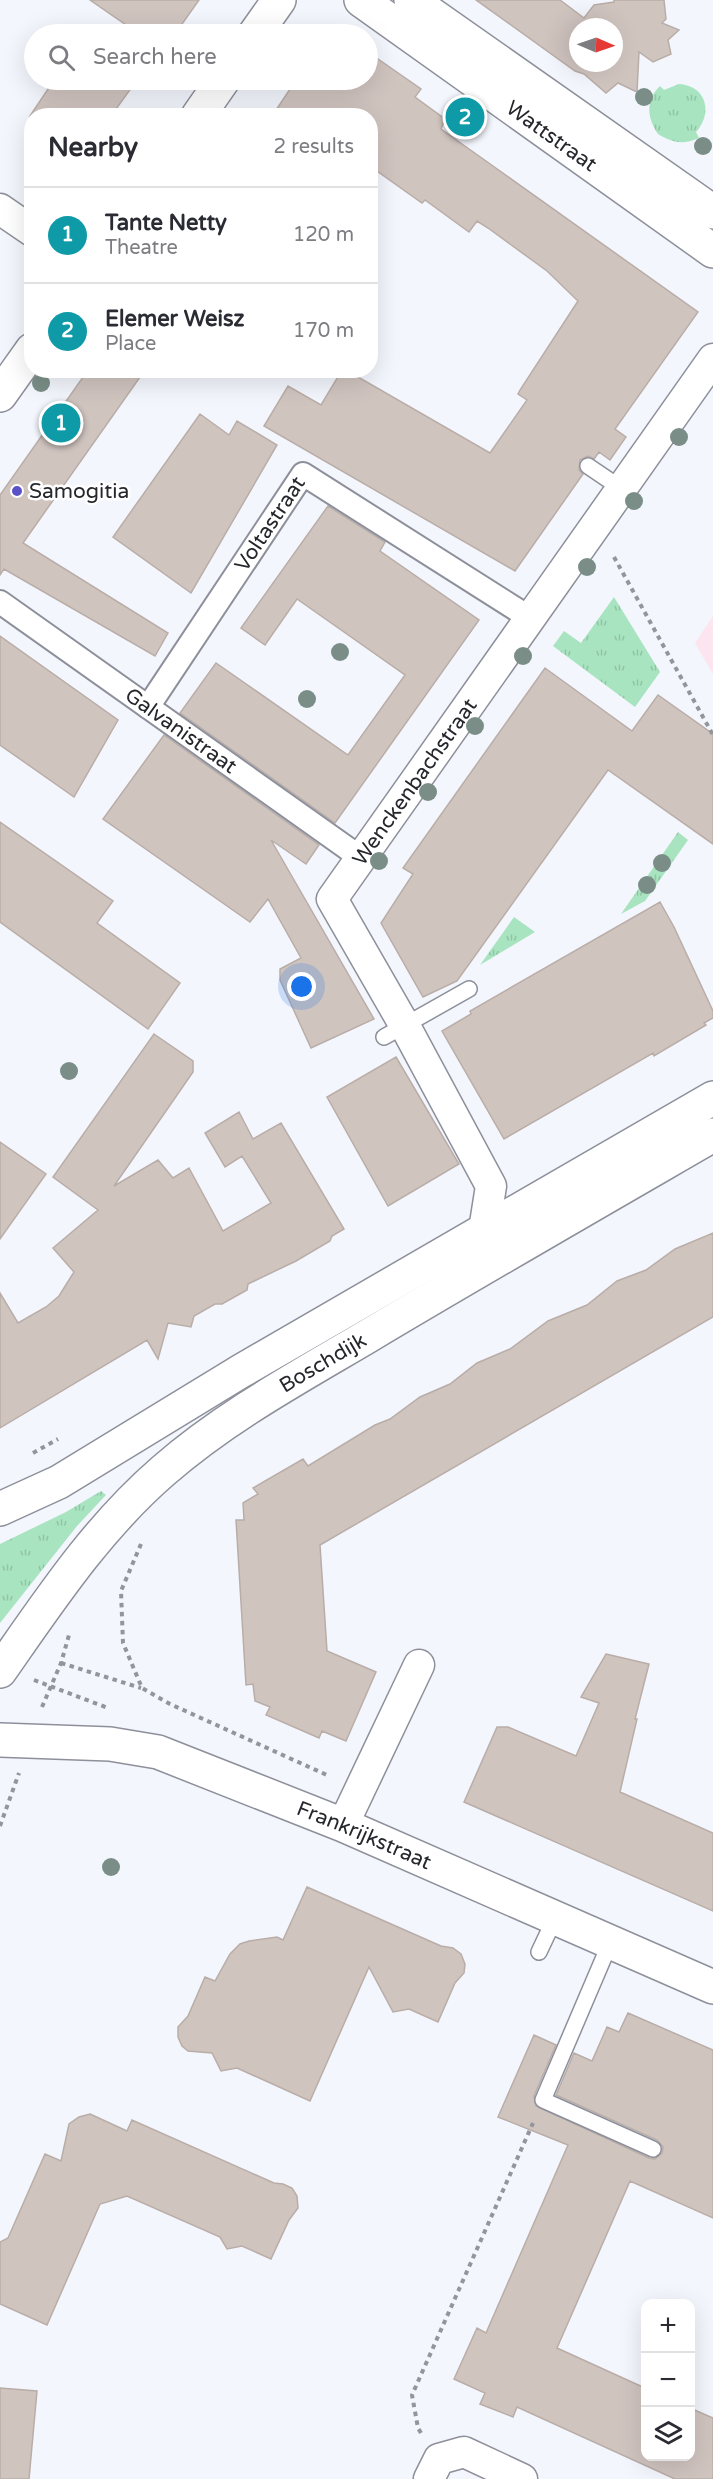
<!DOCTYPE html>
<meta charset="utf-8">
<style>
body{margin:0;font-family:"Varela Round",sans-serif;background:#f2f2f3;color:#2b2b33}
.controls{position:absolute;right:18px;bottom:18px;display:grid;overflow:hidden;border-radius:12px;box-shadow:0 6px 24px #0002}
.controls button{width:54px;height:54px;display:grid;place-items:center;padding:0;border:0;border-bottom:2px solid #e1e1e2;background:#fff;color:#2b2b33;font:30px sans-serif}
.compass{position:absolute;left:569px;top:18px;width:54px;height:54px;border-radius:50%;background:#fff;box-shadow:0 6px 24px #0002;rotate:92deg}
.you{position:absolute;left:302px;top:987px;width:21px;height:21px;margin:-15px;border:4px solid #fff;border-radius:50%;background:#1a73e8;box-shadow:0 0 0 9px #1a73e833}
.badge{display:grid;place-items:center;width:39px;height:39px;border-radius:50%;background:#0b8043;color:#fff;font-size:20px;font-weight:700}
.pin{position:absolute;translate:-50% -50%;border:3px solid #fff;box-shadow:0 2px 6px #0006}
.list{margin:0;padding:0;list-style:none}
h2{display:flex;justify-content:space-between;align-items:center;height:78px;margin:0;padding:0 24px;font-size:26px}
h2 small{font-size:20px;font-weight:400;color:#7c7c81}
.list li{display:grid;grid-template-columns:39px 1fr auto;gap:18px;align-items:center;box-sizing:border-box;height:96px;padding:0 24px;border-top:2px solid #e1e1e2}
.list b{display:block;font-size:22px;white-space:nowrap}
.list p{margin:0;font-size:20px;white-space:nowrap;color:#7c7c81}
.list em{font-size:20px;font-style:normal;color:#7c7c81}
.icon{flex:none;width:33px;height:33px;fill:none;stroke:currentColor;stroke-width:2;stroke-linecap:round;stroke-linejoin:round}
.map{position:relative;flex:none;width:713px;height:2479px;overflow:hidden}
.search{position:absolute;background:#fff;box-shadow:0 6px 24px #0002;left:24px;top:24px;width:354px;height:66px;display:flex;align-items:center;gap:15px;box-sizing:border-box;padding:0 21px;border-radius:33px;color:#7c7c81;font-size:22px}
.panel{position:absolute;background:#fff;box-shadow:0 6px 24px #0002;left:24px;top:108px;width:354px;height:270px;border-radius:24px}
.map>svg:first-child{display:block}
.education{fill:#fde5ef}
.grass{fill:url(#grass-tufts)}
.building{fill:#d0c4bf;stroke:#b9ada8;stroke-width:1.5;fill-rule:evenodd}
.lines{fill:none;stroke-linecap:round;stroke-linejoin:round}
.service-casing{stroke:#8d909b;stroke-width:18}
.pedestrian-casing{stroke:#8d909b;stroke-width:26}
.minor-casing{stroke:#8d909b;stroke-width:33}
.tertiary-casing{stroke:#8d909b;stroke-width:36}
.primary-casing{stroke:#8d909b;stroke-width:36}
.path{stroke:#94959b;stroke-width:4;stroke-dasharray:4.5 4.5;stroke-linecap:butt}
.service{stroke:#fff;stroke-width:15}
.pedestrian{stroke:#fff;stroke-width:22}
.minor{stroke:#fff;stroke-width:30}
.tertiary{stroke:#fff;stroke-width:33}
.primary{stroke:#fff;stroke-width:33}
.tree{fill:#7a8e87}
.poi-dot{fill:#5b52ca;stroke:#fff;stroke-width:2}
.labels{text-anchor:middle;stroke-width:5;stroke-linejoin:round;paint-order:stroke}
.street-label{font-size:21px;fill:#26272c;stroke:#fff}
.poi-label{font-size:21px;fill:#26272c;stroke:#fff;text-anchor:start}
</style>
<div class="map">
<svg width="713" height="2479" viewBox="0 0 713 2479">
<defs>
<pattern id="grass-tufts" width="24" height="20" patternUnits="userSpaceOnUse" patternTransform="scale(1.5)"><rect width="24" height="20" fill="#a8e4c0"/><path d="M3 7l-1-3M5 7V3M7 7l1-3M15 17l-1-3M17 17v-4M19 17l1-3" fill="none" stroke="#90c4a5"/></pattern>
</defs>
<rect width="100%" height="100%" fill="#f4f6fd"/>
<path class="education" d="M 713,616 L 713,674 L 695,643 Z"/>
<path class="grass" d="M 679,84 C 707,86 713,113 696,132 L 699,138 C 683,145 673,143 658,134 C 647,118 645,100 660,86 L 664,90 Z
M 614,597 L 660,672 L 635,707 L 553,646 L 564,631 L 581,643 Z
M 678,832 L 688,840 L 645,901 L 621,914 Z
M 514,917 L 535,932 L 480,965 Z
M 101,1491 L 106,1495 L 77,1526 L 0,1623 L 0,1544 L 66,1512 Z"/>
<path class="building" d="M 90,0 L 199,0 L 175,34 L 119,34 L 126,25 Z
M 476,0 L 560,0 L 584,18 L 594,5 L 614,2 L 614,0 L 664,0 L 666,19 L 662,23 L 679,30 L 668,40 L 671,54 L 653,62 L 639,52 L 637,92 L 618,83 L 606,93 L 584,74 L 575,71 ZM 578,27 L 614,27 L 614,63 L 578,63 Z
M 368,52 L 421,89 L 415,97 L 445,119 L 441,129 L 698,312 L 615,429 L 626,437 L 610,460 L 599,452 L 594,459 L 588,456 L 580,460 L 579,470 L 583,474 L 515,571 L 264,426 L 288,386 L 321,405 L 342,370 L 346,370 L 490,453 L 527,400 L 518,394 L 520,390 L 578,301 L 547,271 L 488,228 L 477,221 L 469,232 L 425,200 L 422,203 L 370,166 L 370,116 L 272,116 L 296,80 L 368,80 Z
M 54,80 L 137,80 L 111,116 L 30,116 Z
M 88,370 L 145,370 L 23,543 L 168,633 L 155,656 L 4,569 L 0,575 L 0,495 Z
M 200,414 L 229,435 L 237,421 L 277,445 L 191,593 L 113,537 Z
M 328,506 L 385,542 L 380,551 L 479,620 L 335,823 L 180,713 L 216,663 L 348,755 L 405,675 L 297,599 L 265,645 L 241,628 Z
M 0,636 L 118,720 L 74,797 L 0,745 Z
M 545,668 L 632,731 L 658,695 L 713,734 L 713,844 L 608,770 L 457,981 L 423,997 L 381,923 L 413,874 L 403,868 Z
M 164,735 L 319,845 L 306,864 L 271,840 L 374,1019 L 311,1048 L 280,980 L 280,969 L 301,958 L 268,899 L 250,922 L 103,819 Z
M 0,822 L 113,901 L 97,923 L 180,983 L 148,1029 L 0,922 Z
M 660,902 L 674,927 L 713,1011 L 713,1018 L 704,1023 L 706,1025 L 654,1056 L 653,1053 L 504,1139 L 442,1031 L 471,1014 L 470,1011 Z
M 154,1034 L 193,1061 L 193,1072 L 114,1186 L 158,1160 L 173,1178 L 189,1168 L 223,1231 L 271,1203 L 242,1156 L 225,1167 L 205,1133 L 239,1112 L 253,1139 L 281,1123 L 344,1229 L 332,1236 L 330,1241 L 296,1261 L 248,1284 L 247,1290 L 222,1304 L 215,1304 L 194,1316 L 191,1327 L 168,1323 L 158,1359 L 147,1340 L 0,1428 L 0,1293 L 18,1323 L 46,1307 L 59,1296 L 74,1272 L 53,1248 L 98,1210 L 53,1177 Z
M 396,1057 L 459,1164 L 388,1206 L 327,1097 Z
M 0,1142 L 46,1174 L 0,1239 Z
M 713,1233 L 713,1317 L 320,1545 L 327,1651 L 376,1672 L 346,1741 L 322,1731 L 319,1738 L 266,1715 L 270,1707 L 255,1701 L 253,1684 L 246,1685 L 236,1520 L 244,1520 L 243,1503 L 258,1494 L 253,1488 L 303,1459 L 308,1466 L 375,1425 L 390,1419 L 420,1397 L 450,1384 L 477,1363 L 510,1349 L 548,1321 L 587,1305 L 617,1281 L 646,1270 L 675,1249 Z
M 606,1654 L 649,1664 L 635,1719 L 637,1719 L 620,1792 L 713,1833 L 713,1911 L 464,1802 L 497,1727 L 508,1727 L 576,1756 L 599,1703 L 581,1697 Z
M 307,1887 L 441,1946 L 453,1948 L 461,1954 L 465,1964 L 464,1973 L 455,1983 L 438,2022 L 409,2009 L 393,2012 L 369,1967 L 310,2101 L 237,2068 L 221,2071 L 212,2053 L 188,2051 L 182,2046 L 178,2037 L 178,2027 L 188,2016 L 205,1977 L 215,1981 L 230,1954 L 240,1944 L 249,1941 L 277,1937 L 283,1940 Z
M 628,2013 L 713,2050 L 713,2218 L 630,2181 L 557,2348 L 645,2388 L 645,2457 L 690,2457 L 690,2408 L 713,2418 L 713,2479 L 675,2479 L 517,2407 L 513,2417 L 480,2404 L 485,2393 L 454,2379 L 477,2328 L 486,2333 L 568,2145 L 498,2117 L 534,2035 L 556,2045 L 534,2096 L 536,2106 L 649,2158 L 655,2159 L 662,2153 L 663,2147 L 657,2140 L 556,2095 L 574,2053 L 592,2061 L 607,2027 L 619,2032 Z
M 90,2114 L 127,2131 L 132,2120 L 274,2183 L 283,2184 L 292,2188 L 297,2196 L 298,2208 L 289,2220 L 271,2259 L 242,2246 L 227,2249 L 220,2237 L 127,2196 L 100,2204 L 47,2325 L 0,2304 L 0,2242 L 8,2238 L 45,2154 L 61,2161 L 69,2124 L 79,2117 Z
M 0,2388 L 37,2391 L 29,2479 L 0,2479 Z"/>
<g class="lines">
<g class="service-casing">
<path id="service" d="M 588,466 L 622,489
M 384,1037 L 469,989
M 610,1943 L 543,2100 L 653,2149
M 539,1952 L 555,1918"/>
</g>
<g class="pedestrian-casing">
<g id="pedestrian">
<path id="s1" d="M 0,602 L 361,858"/>
<path id="s2" d="M 148,707 L 303,474 L 530,618"/>
</g>
</g>
<g class="minor-casing">
<g id="minor">
<path d="M 0,209 L 32,231"/>
<path id="s3" d="M 484,1230 L 491,1186 L 405,1026 L 332,899 L 713,359"/>
<path d="M 343,1825 L 419,1665"/>
<path d="M 429,2479 L 439,2459 L 464,2452 L 522,2479"/>
</g>
</g>
<g class="tertiary-casing">
<g id="tertiary">
<path id="s4" d="M 361,0 L 713,251"/>
<path d="M 411,0 L 713,212"/>
<path d="M 255,34 L 279,0"/>
<path d="M 198,116 L 223,80"/>
<path d="M 0,395 L 32,350"/>
<path id="s5" d="M 0,1740 L 110,1744 L 158,1752 L 343,1825 L 713,1987"/>
</g>
</g>
<g class="primary-casing">
<g id="primary">
<path d="M 0,1509 L 59,1482 L 241,1371 L 713,1098"/>
<path id="s6" d="M 0,1671 C 49,1601 97,1528 163,1471 C 225,1417 297,1378 368,1336 C 482,1268 597,1202 713,1135"/>
</g>
</g>
<path class="path" d="M 614,557 L 713,735
M 33,1453 L 58,1439
M 141,1544 L 121,1591 L 123,1643 L 142,1688 L 170,1704 L 329,1776
M 61,1663 L 141,1688
M 34,1680 L 108,1708
M 42,1707 L 61,1663 L 69,1635
M 0,1826 L 19,1773
M 421,2433 L 418,2428 L 412,2395 L 533,2123"/>
<use href="#service" class="service"/>
<use href="#pedestrian" class="pedestrian"/>
<use href="#minor" class="minor"/>
<use href="#tertiary" class="tertiary"/>
<use href="#primary" class="primary"/>
</g>
<g class="tree">
<circle cx="644" cy="97" r="9"/>
<circle cx="703" cy="146" r="9"/>
<circle cx="41" cy="383" r="9"/>
<circle cx="679" cy="437" r="9"/>
<circle cx="634" cy="501" r="9"/>
<circle cx="587" cy="567" r="9"/>
<circle cx="340" cy="652" r="9"/>
<circle cx="523" cy="656" r="9"/>
<circle cx="307" cy="699" r="9"/>
<circle cx="475" cy="726" r="9"/>
<circle cx="428" cy="792" r="9"/>
<circle cx="379" cy="861" r="9"/>
<circle cx="662" cy="863" r="9"/>
<circle cx="647" cy="885" r="9"/>
<circle cx="69" cy="1071" r="9"/>
<circle cx="111" cy="1867" r="9"/>
</g>
<circle class="poi-dot" cx="17" cy="491" r="6"/>
<g class="labels">
<g class="street-label">
<text dy="7" stroke="none"><textPath href="#s4" startOffset="234">Wattstraat</textPath></text>
<text dy="7" stroke="none"><textPath href="#s2" startOffset="220">Voltastraat</textPath></text>
<text dy="7" stroke="none"><textPath href="#s1" startOffset="222">Galvanistraat</textPath></text>
<text dy="7" stroke="none"><textPath href="#s3" startOffset="516">Wenckenbachstraat</textPath></text>
<text dy="7" stroke="none"><textPath href="#s6" startOffset="452">Boschdijk</textPath></text>
<text dy="7" stroke="none"><textPath href="#s5" startOffset="381">Frankrijkstraat</textPath></text>
</g>
<g class="poi-label">
<text x="29" y="498">Samogitia</text>
</g>
</g>
</svg>
<div class="controls">
<button>+</button>
<button>−</button>
<button><svg class="icon" aria-label="layers" viewBox="0 0 24 24"><path d="M12 4l9 5-9 5-9-5zM3 14l9 5 9-5"/></svg></button>
</div>
<svg class="compass" viewBox="-18 -18 36 36"><path d="M0-13l5 13h-10z" fill="#e53935"/><path d="M0 13l5-13h-10z" fill="#7c7c81"/></svg>
<div class="you"></div>
<div class="pin badge" style="left:61px;top:423px;background:#0f9aa8">1</div>
<div class="pin badge" style="left:465px;top:117px;background:#0f9aa8">2</div>
<div class="search"><svg class="icon" aria-label="search" viewBox="0 0 24 24"><circle cx="10" cy="10" r="6"/><path d="M15 15l6 6"/></svg>Search here</div>
<section class="panel">
<h2>Nearby<small>2 results</small></h2>
<ul class="list">
<li><span class="badge" style="background:#0f9aa8">1</span><div><b>Tante Netty</b><p>Theatre</p></div><em>120 m</em></li>
<li><span class="badge" style="background:#0f9aa8">2</span><div><b>Elemer Weisz</b><p>Place</p></div><em>170 m</em></li>
</ul>
</section>
</div>
